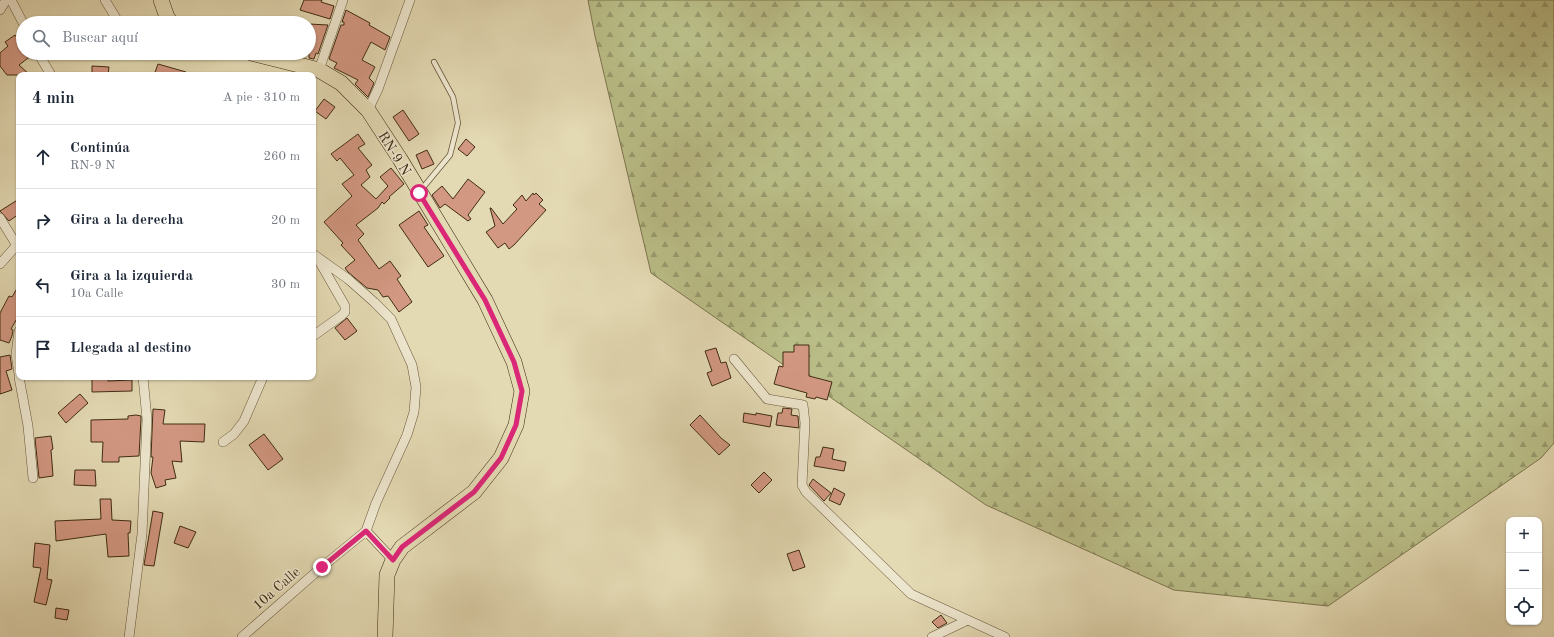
<!DOCTYPE html>
<html lang="es">
<meta charset="utf-8">
<style>
body{margin:0;font-family:"Old Standard TT",serif;background:#f2f2f3;color:#1f2937}
.controls{position:absolute;right:12px;bottom:12px;display:grid;overflow:hidden;border-radius:8px;box-shadow:0 1px 3px #0004}
.controls button{width:36px;height:36px;display:grid;place-items:center;padding:0;border:0;border-bottom:1px solid #e0e1e3;background:#fff;color:#1f2937;font:20px sans-serif}
.stop{position:absolute;width:12px;height:12px;margin:-9px;border:3px solid #db2777;border-radius:50%;background:#fff}
.stop.end{background:#db2777;border-color:#fff;box-shadow:0 1px 4px #0008}
.list{margin:0;padding:0;list-style:none}
h2{display:flex;justify-content:space-between;align-items:center;height:52px;margin:0;padding:0 16px;font-size:17px}
h2 small{font-size:13px;font-weight:400;color:#747a83}
.list li{display:grid;grid-template-columns:26px 1fr auto;gap:12px;align-items:center;box-sizing:border-box;height:64px;padding:0 16px;border-top:1px solid #e0e1e3}
.list b{display:block;font-size:15px;white-space:nowrap}
.list p{margin:0;font-size:13px;white-space:nowrap;color:#747a83}
.list em{font-size:13px;font-style:normal;color:#747a83}
.icon{flex:none;width:22px;height:22px;fill:none;stroke:currentColor;stroke-width:2;stroke-linecap:round;stroke-linejoin:round}
.map{position:relative;flex:none;width:1554px;height:637px;overflow:hidden}
.search{position:absolute;background:#fff;box-shadow:0 1px 3px #0004;left:16px;top:16px;width:300px;height:44px;display:flex;align-items:center;gap:10px;box-sizing:border-box;padding:0 14px;border-radius:22px;color:#747a83;font-size:15px}
.panel{position:absolute;background:#fff;box-shadow:0 1px 3px #0004;left:16px;top:72px;width:300px;height:308px;border-radius:8px}
.map>svg:first-child{display:block}
.forest{fill:url(#forest-firs);stroke:#7d754e}
.building{fill:#d39882;stroke:#402c13}
.lines{fill:none;stroke-linecap:round;stroke-linejoin:round}
.service-casing{stroke:#69573b;stroke-width:6}
.minor-casing{stroke:#69573b;stroke-width:10}
.primary-casing{stroke:#402c13;stroke-width:16}
.service{stroke:#ede6ce;stroke-width:4.5}
.minor{stroke:#ede6ce;stroke-width:9}
.primary{stroke:#e3d9b3;stroke-width:15}
.route{stroke:#db2777;stroke-width:5}
.labels{text-anchor:middle;stroke-width:3;stroke-linejoin:round;paint-order:stroke}
.street-label{font-size:14px;fill:#402c13;stroke:#ede6ce}
</style>
<div class="map">
<svg width="1554" height="637" viewBox="0 0 1554 637">
<defs>
<pattern id="forest-firs" width="22" height="20" patternUnits="userSpaceOnUse"><rect width="22" height="20" fill="#babe88"/><path d="M5 1l3.5 6h-7zM16 11l3.5 6h-7z" fill="#999b6e"/></pattern>
</defs>
<rect width="100%" height="100%" fill="#e3d9b3"/>
<filter id="stains"><feTurbulence type="fractalNoise" baseFrequency=".005" numOctaves="4"/><feColorMatrix values="0 0 0 0 .2 0 0 0 0 .09 0 0 0 0 .02 0 0 0 .5 -.17"/></filter>
<radialGradient id="worn" r=".72"><stop offset=".6" stop-color="#630" stop-opacity="0"/><stop offset="1" stop-color="#630" stop-opacity=".3"/></radialGradient>
<path class="forest" d="M 588,0 L 1554,0 L 1554,443 L 1541,458 L 1328,606 L 1174,590 L 986,505 L 651,273 L 595,36 Z"/>
<path class="building" d="M 304,0 L 322,0 L 321,2 L 334,6 L 330,19 L 300,10 Z
M 346,10 L 370,23 L 369,25 L 390,37 L 385,50 L 371,42 L 362,60 L 375,67 L 369,78 L 374,83 L 368,97 L 355,84 L 358,80 L 334,68 L 337,63 L 329,59 L 341,25 L 344,25 L 344,22 L 342,22 Z
M 309,24 L 328,25 L 318,54 L 316,53 L 314,59 L 309,58 Z
M 15,35 L 23,47 L 23,53 L 32,53 L 32,55 L 19,65 L 30,75 L 7,75 L 0,66 L 0,53 L 8,46 L 5,42 Z
M 158,64 L 186,72 L 185,75 L 154,75 Z
M 92,66 L 109,67 L 108,75 L 92,75 Z
M 324,99 L 335,107 L 326,119 L 315,111 Z
M 403,110 L 419,134 L 409,141 L 393,117 Z
M 358,134 L 365,144 L 358,148 L 372,165 L 366,170 L 370,177 L 361,185 L 376,199 L 388,186 L 380,177 L 391,168 L 404,184 L 389,197 L 390,198 L 384,204 L 382,202 L 378,208 L 356,225 L 364,234 L 358,240 L 379,269 L 390,261 L 401,276 L 397,279 L 412,302 L 399,312 L 388,296 L 383,297 L 378,290 L 367,288 L 348,272 L 345,268 L 355,260 L 341,245 L 343,243 L 324,222 L 352,196 L 342,184 L 354,175 L 340,158 L 337,161 L 331,154 Z
M 466,139 L 475,147 L 467,156 L 458,149 Z
M 427,150 L 434,164 L 422,169 L 416,155 Z
M 468,179 L 485,192 L 468,215 L 471,219 L 468,221 L 445,204 L 440,208 L 432,195 L 442,186 L 453,199 Z
M 533,193 L 534,195 L 536,193 L 543,200 L 539,204 L 546,210 L 514,245 L 509,249 L 505,243 L 498,248 L 486,232 L 495,226 L 490,208 L 491,208 L 503,224 L 517,209 L 513,205 L 522,195 L 526,201 Z
M 19,199 L 19,214 L 9,221 L 0,211 Z
M 419,211 L 428,225 L 424,227 L 444,256 L 428,267 L 399,225 Z
M 19,285 L 19,315 L 11,329 L 13,330 L 12,336 L 9,343 L 0,340 L 0,313 L 9,296 L 12,297 Z
M 347,318 L 357,331 L 345,340 L 335,328 Z
M 794,345 L 809,345 L 809,376 L 832,382 L 827,400 L 816,397 L 815,399 L 806,397 L 807,393 L 774,384 L 779,366 L 783,367 L 783,352 L 794,352 Z
M 716,348 L 721,363 L 726,362 L 731,378 L 712,386 L 707,373 L 712,371 L 705,351 Z
M 10,355 L 12,369 L 6,371 L 12,390 L 0,394 L 0,357 Z
M 92,377 L 108,377 L 108,381 L 132,380 L 132,391 L 92,392 Z
M 80,394 L 88,403 L 66,423 L 58,413 Z
M 783,408 L 792,409 L 791,415 L 798,416 L 799,428 L 776,425 L 778,413 L 782,413 Z
M 153,409 L 165,410 L 163,424 L 205,424 L 204,442 L 180,441 L 182,462 L 172,461 L 176,478 L 165,480 L 166,485 L 156,488 L 151,473 L 153,457 L 151,457 Z
M 744,413 L 756,415 L 756,413 L 772,416 L 770,427 L 743,422 Z
M 136,415 L 141,416 L 141,419 L 139,456 L 119,457 L 119,462 L 102,462 L 103,442 L 91,442 L 91,420 L 128,419 L 128,416 Z
M 700,415 L 721,438 L 730,445 L 719,455 L 690,425 Z
M 264,434 L 283,459 L 268,470 L 249,445 Z
M 51,436 L 53,449 L 51,450 L 53,476 L 39,478 L 35,438 Z
M 823,447 L 834,449 L 832,459 L 846,462 L 844,471 L 814,466 L 816,457 L 820,457 Z
M 75,470 L 95,470 L 96,486 L 74,485 Z
M 764,472 L 772,480 L 759,493 L 751,485 Z
M 813,479 L 831,493 L 824,501 L 809,485 Z
M 834,488 L 845,494 L 840,505 L 829,500 Z
M 100,499 L 111,499 L 112,520 L 131,521 L 130,533 L 128,533 L 129,556 L 108,557 L 106,534 L 56,541 L 55,521 L 101,519 Z
M 153,511 L 163,513 L 154,566 L 144,565 Z
M 180,526 L 196,532 L 188,548 L 174,543 Z
M 35,543 L 50,545 L 47,579 L 52,580 L 46,605 L 34,602 L 41,568 L 33,567 Z
M 799,550 L 805,567 L 793,571 L 787,554 Z
M 56,608 L 69,610 L 67,620 L 55,618 Z
M 941,615 L 947,623 L 938,628 L 932,622 Z"/>
<g class="lines">
<g class="service-casing">
<path id="service" d="M 421,190 L 450,155 L 458,123 L 453,97 L 434,62"/>
</g>
<g class="minor-casing">
<path id="minor" d="M 11,0 L 23,23
M 105,0 L 119,23
M 0,10 L 6,0
M 38,53 L 51,75
M 319,70 L 343,0
M 368,110 L 378,89 L 410,0
M 0,218 L 19,249
M 313,254 L 348,279 L 374,302 L 391,319 L 412,365 L 416,387 L 414,412 L 407,435 L 376,503 L 366,531
M 0,264 L 17,245
M 19,331 L 16,354 L 19,374
M 313,336 L 341,316 L 345,312 L 345,306 L 318,259
M 734,359 L 767,399 L 803,405 L 805,423 L 802,485 L 806,492 L 911,594 L 1005,637
M 19,377 L 28,426 L 33,478
M 223,442 L 234,434 L 244,421 L 263,377
M 366,531 L 393,560
M 129,637 L 142,534 L 147,419 L 143,377
M 242,637 L 322,567 L 366,531
M 932,637 L 968,620"/>
</g>
<g class="primary-casing">
<path id="primary" d="M 161,0 L 167,17 L 171,23
M 251,53 L 319,70 L 341,83 L 368,110 L 400,159 L 485,300 L 514,362 L 522,391 L 516,425 L 501,458 L 474,492 L 402,547 L 393,560 L 387,575 L 385,637"/>
</g>
<use href="#service" class="service"/>
<use href="#minor" class="minor"/>
<use href="#primary" class="primary"/>
</g>
<g class="lines">
<path class="route" d="M 322,567 L 366,531 L 393,560 L 402,547 L 474,492 L 501,458 L 516,425 L 522,391 L 514,362 L 485,300 L 419,193"/>
</g>
<g class="labels">
<g class="street-label">
<text transform="translate(395 153) rotate(58)" y="5">RN-9 N</text>
<text transform="translate(276 588) rotate(-41)" y="5">10a Calle</text>
</g>
</g>
<rect width="100%" height="100%" filter="url(#stains)"/>
<rect width="100%" height="100%" fill="url(#worn)"/>
</svg>
<div class="controls">
<button>+</button>
<button>−</button>
<button><svg class="icon" aria-label="locate" viewBox="0 0 24 24"><circle cx="12" cy="12" r="6"/><path d="M12 2v4M12 18v4M2 12h4M18 12h4"/></svg></button>
</div>
<div class="stop" style="left:419px;top:193px"></div>
<div class="stop end" style="left:322px;top:567px"></div>
<div class="search"><svg class="icon" aria-label="search" viewBox="0 0 24 24"><circle cx="10" cy="10" r="6"/><path d="M15 15l6 6"/></svg>Buscar aquí</div>
<section class="panel">
<h2>4 min<small>A pie · 310 m</small></h2>
<ul class="list">
<li><svg class="icon" aria-label="ahead" viewBox="0 0 24 24"><path d="M12 20V5M6 11l6-6 6 6"/></svg><div><b>Continúa</b><p>RN-9 N</p></div><em>260 m</em></li>
<li><svg class="icon" aria-label="right" viewBox="0 0 24 24"><path d="M7 20v-9h11M14 6l5 5-5 5"/></svg><div><b>Gira a la derecha</b></div><em>20 m</em></li>
<li><svg class="icon" aria-label="left" viewBox="0 0 24 24"><path d="M17 20v-9H6M10 6l-5 5 5 5"/></svg><div><b>Gira a la izquierda</b><p>10a Calle</p></div><em>30 m</em></li>
<li><svg class="icon" aria-label="arrive" viewBox="0 0 24 24"><path d="M6 21V4h12l-3 4 3 4H6"/></svg><div><b>Llegada al destino</b></div></li>
</ul>
</section>
</div>
